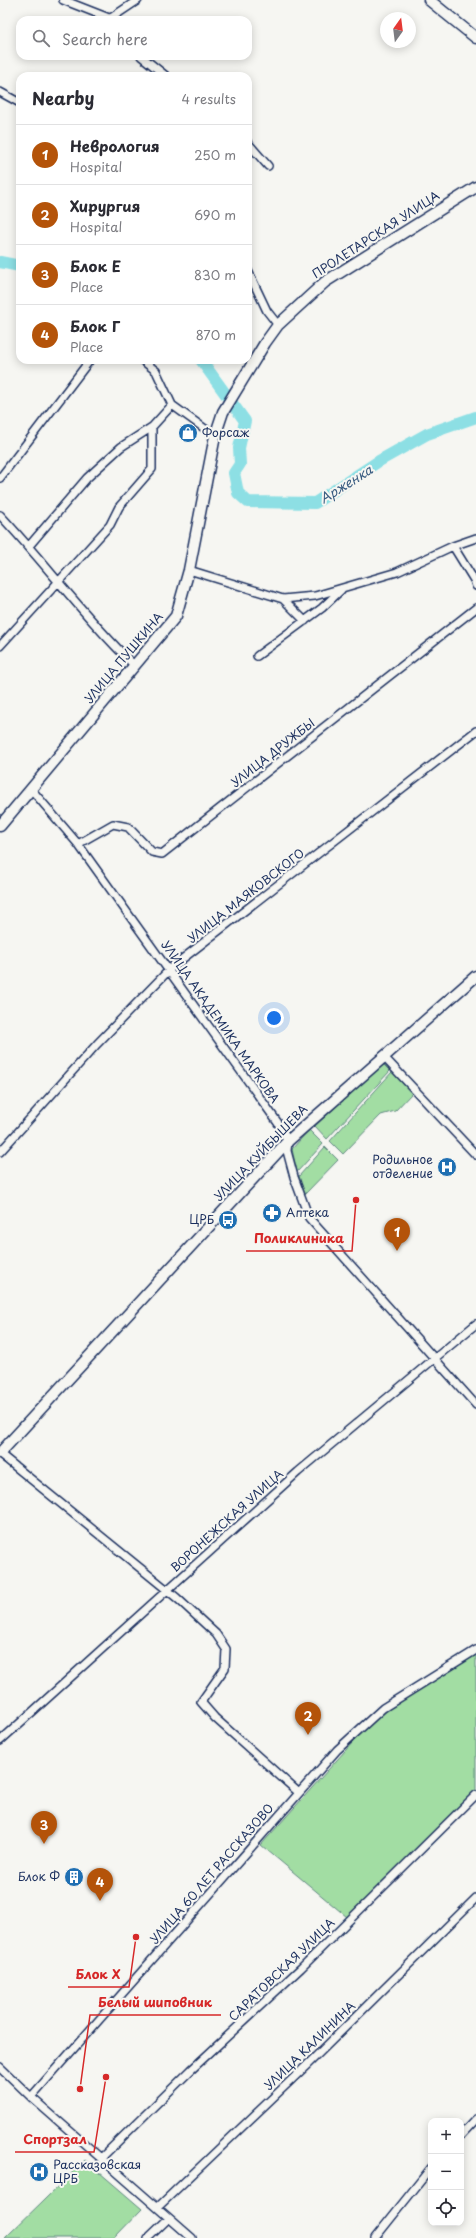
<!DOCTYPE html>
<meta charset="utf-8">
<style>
body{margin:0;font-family:"Playpen Sans",sans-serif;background:#f7f7f7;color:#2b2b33}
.controls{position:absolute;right:12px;bottom:12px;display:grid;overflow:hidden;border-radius:8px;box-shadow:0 2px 10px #0003}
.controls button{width:36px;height:36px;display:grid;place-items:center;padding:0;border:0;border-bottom:1px solid #e1e1e2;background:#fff;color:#2b2b33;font:20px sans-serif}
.compass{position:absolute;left:380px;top:12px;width:36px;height:36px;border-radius:50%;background:#fff;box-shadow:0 2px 10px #0003;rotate:14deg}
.you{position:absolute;left:274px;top:1018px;width:14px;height:14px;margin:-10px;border:3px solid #fff;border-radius:50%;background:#1a73e8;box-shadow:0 0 0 6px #1a73e833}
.badge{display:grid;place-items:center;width:26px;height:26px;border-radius:50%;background:#b45309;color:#fff;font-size:13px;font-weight:700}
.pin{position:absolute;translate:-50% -33px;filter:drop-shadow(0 1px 2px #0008)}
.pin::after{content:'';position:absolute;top:21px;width:14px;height:12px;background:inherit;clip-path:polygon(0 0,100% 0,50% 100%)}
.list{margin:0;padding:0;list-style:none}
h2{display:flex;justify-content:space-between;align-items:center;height:52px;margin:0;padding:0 16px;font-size:17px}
h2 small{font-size:13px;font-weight:400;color:#7c7c81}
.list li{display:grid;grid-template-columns:26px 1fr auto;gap:12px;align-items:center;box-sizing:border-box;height:60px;padding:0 16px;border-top:1px solid #e1e1e2}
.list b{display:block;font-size:15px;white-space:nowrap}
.list p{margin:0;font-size:13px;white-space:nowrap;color:#7c7c81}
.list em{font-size:13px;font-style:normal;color:#7c7c81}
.icon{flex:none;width:22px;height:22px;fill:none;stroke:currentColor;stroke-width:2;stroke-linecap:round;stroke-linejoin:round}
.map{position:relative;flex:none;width:476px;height:2238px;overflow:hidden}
.search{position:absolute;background:#fff;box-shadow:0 2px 10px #0003;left:16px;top:16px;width:236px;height:44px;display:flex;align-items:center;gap:10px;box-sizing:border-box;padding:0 14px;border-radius:12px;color:#7c7c81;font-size:15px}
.panel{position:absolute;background:#fff;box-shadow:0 2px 10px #0003;left:16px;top:72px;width:236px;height:292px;border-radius:12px}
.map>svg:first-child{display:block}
.green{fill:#a2dda3;stroke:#5e8680}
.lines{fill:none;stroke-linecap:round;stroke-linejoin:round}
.river{stroke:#8ddfe4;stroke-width:12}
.street-casing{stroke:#1b2f5e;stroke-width:10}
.secondary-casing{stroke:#1b2f5e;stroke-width:13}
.street{stroke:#f6f6f2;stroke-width:7}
.secondary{stroke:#f6f6f2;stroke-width:10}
.labels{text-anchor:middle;stroke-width:4;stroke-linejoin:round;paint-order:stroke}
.street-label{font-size:12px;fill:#1b2f5e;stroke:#f6f6f2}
.poi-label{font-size:12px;fill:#1b2f5e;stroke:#f6f6f2;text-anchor:start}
.water-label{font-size:13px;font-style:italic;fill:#385b80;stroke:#f6f6f2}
.leader{fill:none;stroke:#d62828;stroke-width:1.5}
.callout-dot{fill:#d62828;stroke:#f6f6f2;stroke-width:1.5}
.callout-label{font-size:13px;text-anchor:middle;font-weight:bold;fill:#d62828;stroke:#f6f6f2;stroke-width:4;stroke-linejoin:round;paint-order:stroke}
</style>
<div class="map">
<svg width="476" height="2238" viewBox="0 0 476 2238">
<rect width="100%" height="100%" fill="#f6f6f2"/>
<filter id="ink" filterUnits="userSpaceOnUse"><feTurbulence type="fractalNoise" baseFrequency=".025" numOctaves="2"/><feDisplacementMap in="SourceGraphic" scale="8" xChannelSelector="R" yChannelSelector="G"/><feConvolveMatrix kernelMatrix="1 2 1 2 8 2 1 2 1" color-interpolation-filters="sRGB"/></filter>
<g filter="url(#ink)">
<path class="green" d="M 383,1064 L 390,1071 L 327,1139 L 315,1126 Z
M 392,1072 L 412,1093 L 395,1111 L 381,1115 L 343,1154 L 330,1141 Z
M 309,1130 L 323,1144 L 297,1172 L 292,1149 Z
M 325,1147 L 338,1160 L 305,1194 L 299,1176 Z
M 476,1655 L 476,1793 L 347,1917 L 261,1845 L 370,1723 L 396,1704 Z
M 85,2160 L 142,2209 L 114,2238 L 5,2238 Z"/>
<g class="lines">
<path class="river" d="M 0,262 L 20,266
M 201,360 L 245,421 L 239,448 L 240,464 L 234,473 L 238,493 L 248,502 L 315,503 L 379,461 L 427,434 L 476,417"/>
<g class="street-casing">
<path id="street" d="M 63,0 L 114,20
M 111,18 L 138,0
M 141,56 L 166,76
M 0,92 L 20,103
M 248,143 L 268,166
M 248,271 L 267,311 L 278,325
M 142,360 L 156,371 L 172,405
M 0,478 L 90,360
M 0,515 C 46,564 86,619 135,666
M 29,546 L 87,478 L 121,447 L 152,427 L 172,405 L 215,436
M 453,546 L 474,580 L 476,586
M 189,570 L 283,599 L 315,596 L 397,572 L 453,546 L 476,538
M 283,599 L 305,621
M 0,646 L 110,525 L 119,507 L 152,469 L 152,427
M 257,656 L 322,608 L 341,590
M 31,789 L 78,844 L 278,1123 L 288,1141 L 287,1151 L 294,1177 L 309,1218 L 476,1405
M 78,844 L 113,824 L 128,827 L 152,852 L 162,854 L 476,608
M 383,1056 L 476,1155
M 0,1152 L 97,1044 L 172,967 L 476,731
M 0,1454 L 177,1598 L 216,1634 L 226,1649 L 225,1668 L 201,1702 L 215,1718 L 298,1792
M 0,1741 L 298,1472 L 476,1324
M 0,2067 L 31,2097 L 192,2238
M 31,2097 L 337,1750 L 383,1708 L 476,1650
M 461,2135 L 476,2119
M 101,2158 L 191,2070 L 301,1968 L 476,1795
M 158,2207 L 306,2066 L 476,1898
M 148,2238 L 169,2218
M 375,2238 L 431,2168"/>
</g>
<g class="secondary-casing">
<path id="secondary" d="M 429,0 L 476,38
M 0,826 L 176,616 L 189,570 L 215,436 L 223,412 L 265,343 L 278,325 L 325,282 L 476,187
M 0,1453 L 288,1141 L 476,976"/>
</g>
<use href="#street" class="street"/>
<use href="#secondary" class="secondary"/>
</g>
</g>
<defs>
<g id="shop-disc" transform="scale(1)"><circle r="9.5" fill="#1f6fb2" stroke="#f6f6f2"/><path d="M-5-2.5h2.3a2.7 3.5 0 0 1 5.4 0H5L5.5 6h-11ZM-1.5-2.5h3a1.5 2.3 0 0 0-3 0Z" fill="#fff"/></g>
<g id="hospital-disc" transform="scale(1)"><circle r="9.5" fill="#1f6fb2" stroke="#f6f6f2"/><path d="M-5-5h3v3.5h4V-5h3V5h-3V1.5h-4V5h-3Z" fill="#fff"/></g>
<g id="pharmacy-disc" transform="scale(1)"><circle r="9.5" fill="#1f6fb2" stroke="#f6f6f2"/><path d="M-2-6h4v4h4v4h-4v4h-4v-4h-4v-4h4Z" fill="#fff"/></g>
<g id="bus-disc" transform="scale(1)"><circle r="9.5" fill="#1f6fb2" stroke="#f6f6f2"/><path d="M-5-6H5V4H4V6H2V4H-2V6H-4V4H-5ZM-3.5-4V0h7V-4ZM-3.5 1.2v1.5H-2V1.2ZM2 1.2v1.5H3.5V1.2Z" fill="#fff"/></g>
<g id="building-disc" transform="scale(1)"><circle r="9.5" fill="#1f6fb2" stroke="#f6f6f2"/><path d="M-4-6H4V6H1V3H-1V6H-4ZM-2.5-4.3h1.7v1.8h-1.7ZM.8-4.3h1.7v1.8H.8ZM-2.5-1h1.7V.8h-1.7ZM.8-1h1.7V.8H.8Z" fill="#fff"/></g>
</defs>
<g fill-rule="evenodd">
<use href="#shop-disc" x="188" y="433"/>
<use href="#hospital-disc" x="447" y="1167"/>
<use href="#pharmacy-disc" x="272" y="1213"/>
<use href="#bus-disc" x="228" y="1220"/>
<use href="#building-disc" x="74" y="1877"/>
<use href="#hospital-disc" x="39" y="2172"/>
</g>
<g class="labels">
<g class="street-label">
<text transform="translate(376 235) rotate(-33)" y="4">ПРОЛЕТАРСКАЯ УЛИЦА</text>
<text transform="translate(124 658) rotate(-50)" y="4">УЛИЦА ПУШКИНА</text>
<text transform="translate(273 753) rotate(-38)" y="4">УЛИЦА ДРУЖБЫ</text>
<text transform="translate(246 896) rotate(-38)" y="4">УЛИЦА МАЯКОВСКОГО</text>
<text transform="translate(220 1022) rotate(55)" y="4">УЛИЦА АКАДЕМИКА МАРКОВА</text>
<text transform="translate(261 1153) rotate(-46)" y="4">УЛИЦА КУЙБЫШЕВА</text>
<text transform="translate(227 1521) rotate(-42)" y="4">ВОРОНЕЖСКАЯ УЛИЦА</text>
<text transform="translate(212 1874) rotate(-49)" y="4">УЛИЦА 60 ЛЕТ РАССКАЗОВО</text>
<text transform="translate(282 1970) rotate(-44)" y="4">САРАТОВСКАЯ УЛИЦА</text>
<text transform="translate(310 2046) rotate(-44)" y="4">УЛИЦА КАЛИНИНА</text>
</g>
<g class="poi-label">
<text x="202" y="437">Форсаж</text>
<text x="433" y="1164" text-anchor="end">Родильное<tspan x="433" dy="14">отделение</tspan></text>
<text x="286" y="1217">Аптека</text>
<text x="214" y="1224" text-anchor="end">ЦРБ</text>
<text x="60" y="1881" text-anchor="end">Блок Ф</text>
<text x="53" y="2169">Рассказовская<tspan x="53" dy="14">ЦРБ</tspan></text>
</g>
<g class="water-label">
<text transform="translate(346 484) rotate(-32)" y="5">Арженка</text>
</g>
</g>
<path class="leader" d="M356 1200L352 1251H246M136 1937L129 1987H68M80 2089L90 2015H221M106 2077L94 2152H15"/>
<g class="callout-dot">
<circle cx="356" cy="1200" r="4"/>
<circle cx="136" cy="1937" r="4"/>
<circle cx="80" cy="2089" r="4"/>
<circle cx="106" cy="2077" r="4"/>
</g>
<g class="callout-label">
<text x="299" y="1243">Поликлиника</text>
<text x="98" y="1979">Блок Х</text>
<text x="155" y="2007">Белый шиповник</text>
<text x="55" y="2144">Спортзал</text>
</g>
</svg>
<div class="controls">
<button>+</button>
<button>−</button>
<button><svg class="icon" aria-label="locate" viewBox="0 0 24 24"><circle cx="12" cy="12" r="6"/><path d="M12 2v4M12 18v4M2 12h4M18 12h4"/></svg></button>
</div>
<svg class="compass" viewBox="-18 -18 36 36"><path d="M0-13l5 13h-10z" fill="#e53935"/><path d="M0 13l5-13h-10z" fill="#7c7c81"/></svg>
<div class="you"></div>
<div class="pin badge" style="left:397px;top:1251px">1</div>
<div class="pin badge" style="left:308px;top:1735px">2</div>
<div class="pin badge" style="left:44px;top:1844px">3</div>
<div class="pin badge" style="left:100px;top:1901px">4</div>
<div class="search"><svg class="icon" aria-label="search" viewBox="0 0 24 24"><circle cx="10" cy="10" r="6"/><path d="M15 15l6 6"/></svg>Search here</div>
<section class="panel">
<h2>Nearby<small>4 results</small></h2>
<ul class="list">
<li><span class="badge">1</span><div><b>Неврология</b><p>Hospital</p></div><em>250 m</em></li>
<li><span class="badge">2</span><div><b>Хирургия</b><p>Hospital</p></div><em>690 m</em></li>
<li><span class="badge">3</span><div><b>Блок Е</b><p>Place</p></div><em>830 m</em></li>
<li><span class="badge">4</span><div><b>Блок Г</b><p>Place</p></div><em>870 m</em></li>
</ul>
</section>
</div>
